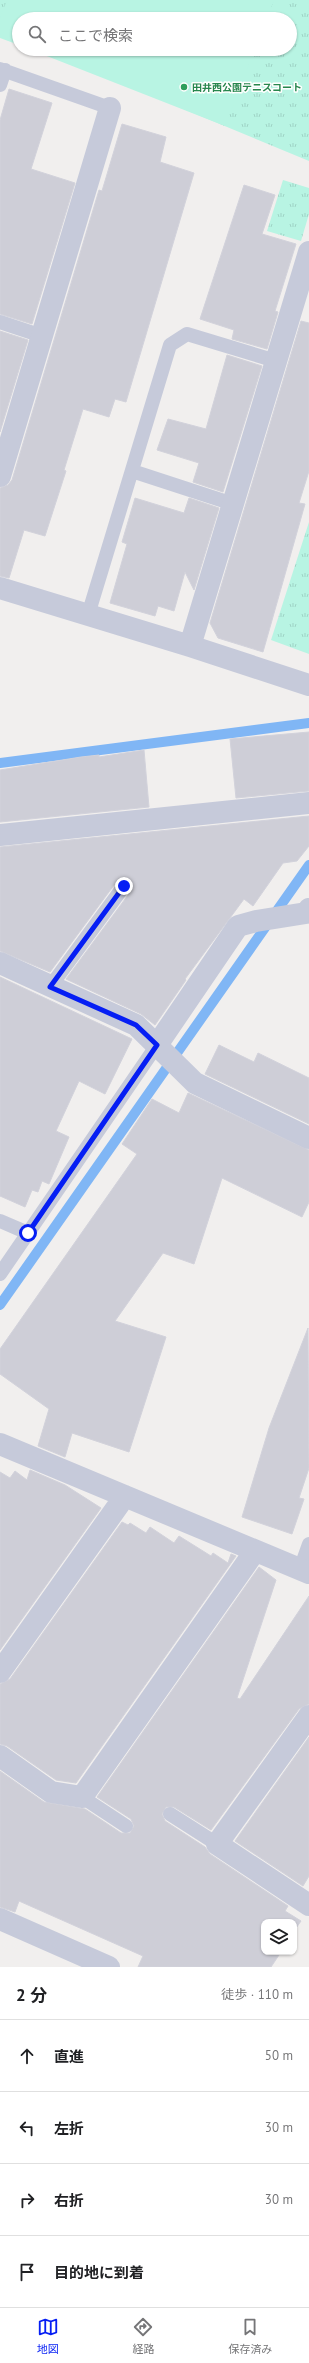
<!DOCTYPE html>
<html lang="ja">
<meta charset="utf-8">
<style>
body{margin:0;font-family:"PT Sans","Noto Sans JP",sans-serif;background:#f6f6f6;color:#202124}
.controls{position:absolute;right:12px;bottom:12px;display:grid;overflow:hidden;border-radius:8px;box-shadow:0 1px 3px #0004}
.controls button{width:36px;height:36px;display:grid;place-items:center;padding:0;border:0;border-bottom:1px solid #e0e0e0;background:#fff;color:#202124;font:20px sans-serif}
.stop{position:absolute;width:12px;height:12px;margin:-9px;border:3px solid #051ef4;border-radius:50%;background:#fff}
.stop.end{background:#051ef4;border-color:#fff;box-shadow:0 1px 4px #0008}
.list{margin:0;padding:0;list-style:none}
h2{display:flex;justify-content:space-between;align-items:center;height:52px;margin:0;padding:0 16px;font-size:17px}
h2 small{font-size:13px;font-weight:400;color:#757577}
.list li{display:grid;grid-template-columns:26px 1fr auto;gap:12px;align-items:center;box-sizing:border-box;height:72px;padding:0 16px;border-top:1px solid #e0e0e0}
.list b{display:block;font-size:15px;white-space:nowrap}
.list em{font-size:13px;font-style:normal;color:#757577}
.icon{flex:none;width:22px;height:22px;fill:none;stroke:currentColor;stroke-width:2;stroke-linecap:round;stroke-linejoin:round}
.map{position:relative;flex:none;width:309px;height:1967px;overflow:hidden}
.search{position:absolute;background:#fff;box-shadow:0 1px 3px #0004;left:12px;right:12px;top:12px;height:44px;display:flex;align-items:center;gap:10px;box-sizing:border-box;padding:0 14px;border-radius:22px;color:#757577;font-size:15px}
.sheet{height:340px;background:#fff}
nav{display:flex;justify-content:space-around;align-items:center;box-sizing:border-box;height:56px;border-top:1px solid #e0e0e0;background:#fff;font-size:11px;color:#757577}
nav a{display:grid;justify-items:center;gap:2px}
nav .on{color:#051ef4}
.map>svg:first-child{display:block}
.park{fill:url(#park-tufts)}
.garden{fill:#b8f4e3}
.lines{fill:none;stroke-linecap:round;stroke-linejoin:round}
.stream{stroke:#80b6f5;stroke-width:10}
.building{fill:#ceced7;stroke:#d2d2db}
.service{stroke:#c6cada;stroke-width:14}
.minor{stroke:#c6cada;stroke-width:22}
.route{stroke:#051ef4;stroke-width:5}
.leisure-dot{fill:#2e9e5b;stroke:#fff;stroke-width:1.5}
.labels{text-anchor:middle;stroke-width:3;stroke-linejoin:round;paint-order:stroke}
.leisure-label{font-size:10px;font-weight:bold;fill:#27864d;stroke:#fff;text-anchor:start}
</style>
<div class="map">
<svg width="309" height="1967" viewBox="0 0 309 1967">
<defs>
<pattern id="park-tufts" width="24" height="20" patternUnits="userSpaceOnUse"><rect width="24" height="20" fill="#b8f4e3"/><path d="M3 7l-1-3M5 7V3M7 7l1-3M15 17l-1-3M17 17v-4M19 17l1-3" fill="none" stroke="#9fd3c5"/></pattern>
</defs>
<rect width="100%" height="100%" fill="#f1efee"/>
<path class="park" d="M 0,0 L 309,0 L 309,161 L 39,49 L 290,49 L 290,19 L 19,19 L 0,33 Z
M 283,180 L 309,188 L 309,214 L 301,241 L 267,231 Z
M 309,522 L 309,654 L 271,640 Z"/>
<path class="garden" d="M 7,0 L 274,0 L 267,19 L 19,19 L 19,45 L 0,38 L 0,19 Z
M 29,49 L 255,49 L 225,126 Z"/>
<g class="lines">
<path class="stream" d="M 0,763 L 309,723
M 0,1305 L 309,865"/>
</g>
<path class="building" d="M 9,89 L 52,103 L 31,169 L 75,183 L 32,324 L 0,314 L 0,120 Z
M 122,124 L 166,137 L 160,162 L 194,173 L 126,402 L 115,399 L 109,417 L 83,409 L 64,470 L 66,471 L 45,536 L 24,530 L 9,578 L 0,576 L 0,488 L 8,485 L 12,480 L 99,190 L 102,191 Z
M 244,185 L 275,195 L 262,234 L 296,244 L 275,311 L 278,312 L 267,349 L 232,339 L 234,330 L 200,319 Z
M 301,321 L 309,323 L 309,471 L 299,503 L 305,504 L 263,652 L 218,638 L 210,623 Z
M 0,331 L 28,340 L 0,432 Z
M 227,355 L 262,366 L 223,492 L 193,482 L 199,463 L 157,450 L 168,419 L 206,429 Z
M 135,498 L 184,513 L 189,498 L 219,508 L 194,590 L 185,572 L 174,611 L 158,606 L 155,616 L 110,603 L 127,544 L 122,542 Z
M 309,732 L 309,791 L 236,798 L 230,739 Z
M 144,750 L 149,807 L 0,822 L 0,770 L 81,757 L 99,755 L 99,757 Z
M 309,816 L 309,846 L 297,861 L 283,863 L 253,906 L 244,899 L 185,979 L 186,980 L 155,1025 L 141,1014 L 66,979 L 131,891 L 132,883 L 129,879 L 121,878 L 117,881 L 50,972 L 0,951 L 0,847 Z
M 0,977 L 132,1039 L 105,1094 L 79,1081 L 56,1131 L 69,1137 L 49,1184 L 42,1181 L 38,1192 L 32,1190 L 25,1207 L 0,1196 Z
M 219,1045 L 254,1062 L 258,1053 L 309,1078 L 309,1124 L 205,1074 Z
M 188,1093 L 309,1150 L 309,1202 L 302,1217 L 222,1178 L 194,1264 L 163,1253 L 115,1321 L 166,1337 L 129,1452 L 72,1433 L 65,1457 L 38,1446 L 49,1409 L 0,1374 L 0,1349 L 137,1154 L 122,1144 L 152,1099 L 179,1113 Z
M 308,1328 L 309,1468 L 299,1498 L 304,1499 L 292,1534 L 242,1517 L 269,1428 Z
M 30,1470 L 65,1485 L 101,1508 L 0,1650 L 0,1472 L 10,1478 L 15,1471 L 27,1480 Z
M 122,1522 L 128,1525 L 130,1523 L 146,1533 L 150,1527 L 174,1543 L 179,1536 L 211,1556 L 213,1553 L 228,1563 L 231,1554 L 236,1556 L 76,1783 L 56,1780 L 7,1746 L 0,1744 L 0,1684 L 10,1679 Z
M 259,1567 L 276,1580 L 237,1698 L 240,1699 L 309,1596 L 309,1704 L 299,1709 L 211,1830 L 174,1807 L 166,1807 L 162,1814 L 165,1821 L 205,1847 L 210,1854 L 288,1906 L 285,1911 L 301,1921 L 294,1931 L 294,1922 L 264,1922 L 264,1952 L 281,1952 L 271,1967 L 138,1967 L 143,1956 L 19,1901 L 15,1912 L 0,1907 L 0,1771 L 44,1802 L 85,1809 L 121,1833 L 130,1833 L 134,1826 L 131,1819 L 97,1797 Z
M 309,1737 L 309,1876 L 303,1886 L 235,1841 Z"/>
<g class="lines">
<path class="service" d="M 0,69 L 110,108
M 0,85 L 5,70
M 0,322 L 42,336
M 132,471 L 233,504
M 88,615 L 170,345 L 187,334 L 276,361
M 50,987 L 124,886
M 0,1221 L 28,1233
M 0,1274 L 157,1045
M 300,1569 L 309,1544
M 82,1797 L 126,1826
M 170,1814 L 217,1844"/>
<path class="minor" d="M 0,476 L 110,108
M 0,588 L 190,646 L 309,685
M 190,646 L 309,252
M 0,835 L 309,803
M 0,963 L 136,1025 L 195,1083 L 309,1138
M 157,1045 L 238,926 L 256,921 L 306,913 L 309,909
M 0,1444 L 309,1573
M 0,1672 L 125,1496
M 309,1716 L 217,1844 L 309,1905
M 0,1756 L 51,1792 L 82,1797 L 255,1551
M 0,1919 L 109,1967"/>
</g>
<g class="lines">
<path class="route" d="M 28,1233 L 157,1045 L 136,1025 L 50,987 L 124,886"/>
</g>
<circle class="leisure-dot" cx="184" cy="87" r="4"/>
<g class="labels">
<g class="leisure-label">
<text x="192" y="91">田井西公園テニスコート</text>
</g>
</g>
</svg>
<div class="controls">
<button><svg class="icon" aria-label="layers" viewBox="0 0 24 24"><path d="M12 4l9 5-9 5-9-5zM3 14l9 5 9-5"/></svg></button>
</div>
<div class="stop" style="left:28px;top:1233px"></div>
<div class="stop end" style="left:124px;top:886px"></div>
<div class="search"><svg class="icon" aria-label="search" viewBox="0 0 24 24"><circle cx="10" cy="10" r="6"/><path d="M15 15l6 6"/></svg>ここで検索</div>
</div>
<section class="sheet">
<h2>2 分<small>徒歩 · 110 m</small></h2>
<ul class="list">
<li><svg class="icon" aria-label="ahead" viewBox="0 0 24 24"><path d="M12 20V5M6 11l6-6 6 6"/></svg><div><b>直進</b></div><em>50 m</em></li>
<li><svg class="icon" aria-label="left" viewBox="0 0 24 24"><path d="M17 20v-9H6M10 6l-5 5 5 5"/></svg><div><b>左折</b></div><em>30 m</em></li>
<li><svg class="icon" aria-label="right" viewBox="0 0 24 24"><path d="M7 20v-9h11M14 6l5 5-5 5"/></svg><div><b>右折</b></div><em>30 m</em></li>
<li><svg class="icon" aria-label="arrive" viewBox="0 0 24 24"><path d="M6 21V4h12l-3 4 3 4H6"/></svg><div><b>目的地に到着</b></div></li>
</ul>
</section>
<nav>
<a class="on"><svg class="icon" aria-label="map" viewBox="0 0 24 24"><path d="M3 6l6-2 6 2 6-2v14l-6 2-6-2-6 2zM9 4v14M15 6v14"/></svg>地図</a>
<a><svg class="icon" aria-label="directions" viewBox="0 0 24 24"><path d="M12 3l9 9-9 9-9-9zM9 14v-3h6M13 9l2 2-2 2"/></svg>経路</a>
<a><svg class="icon" aria-label="saved" viewBox="0 0 24 24"><path d="M7 4h10v16l-5-4-5 4z"/></svg>保存済み</a>
</nav>
